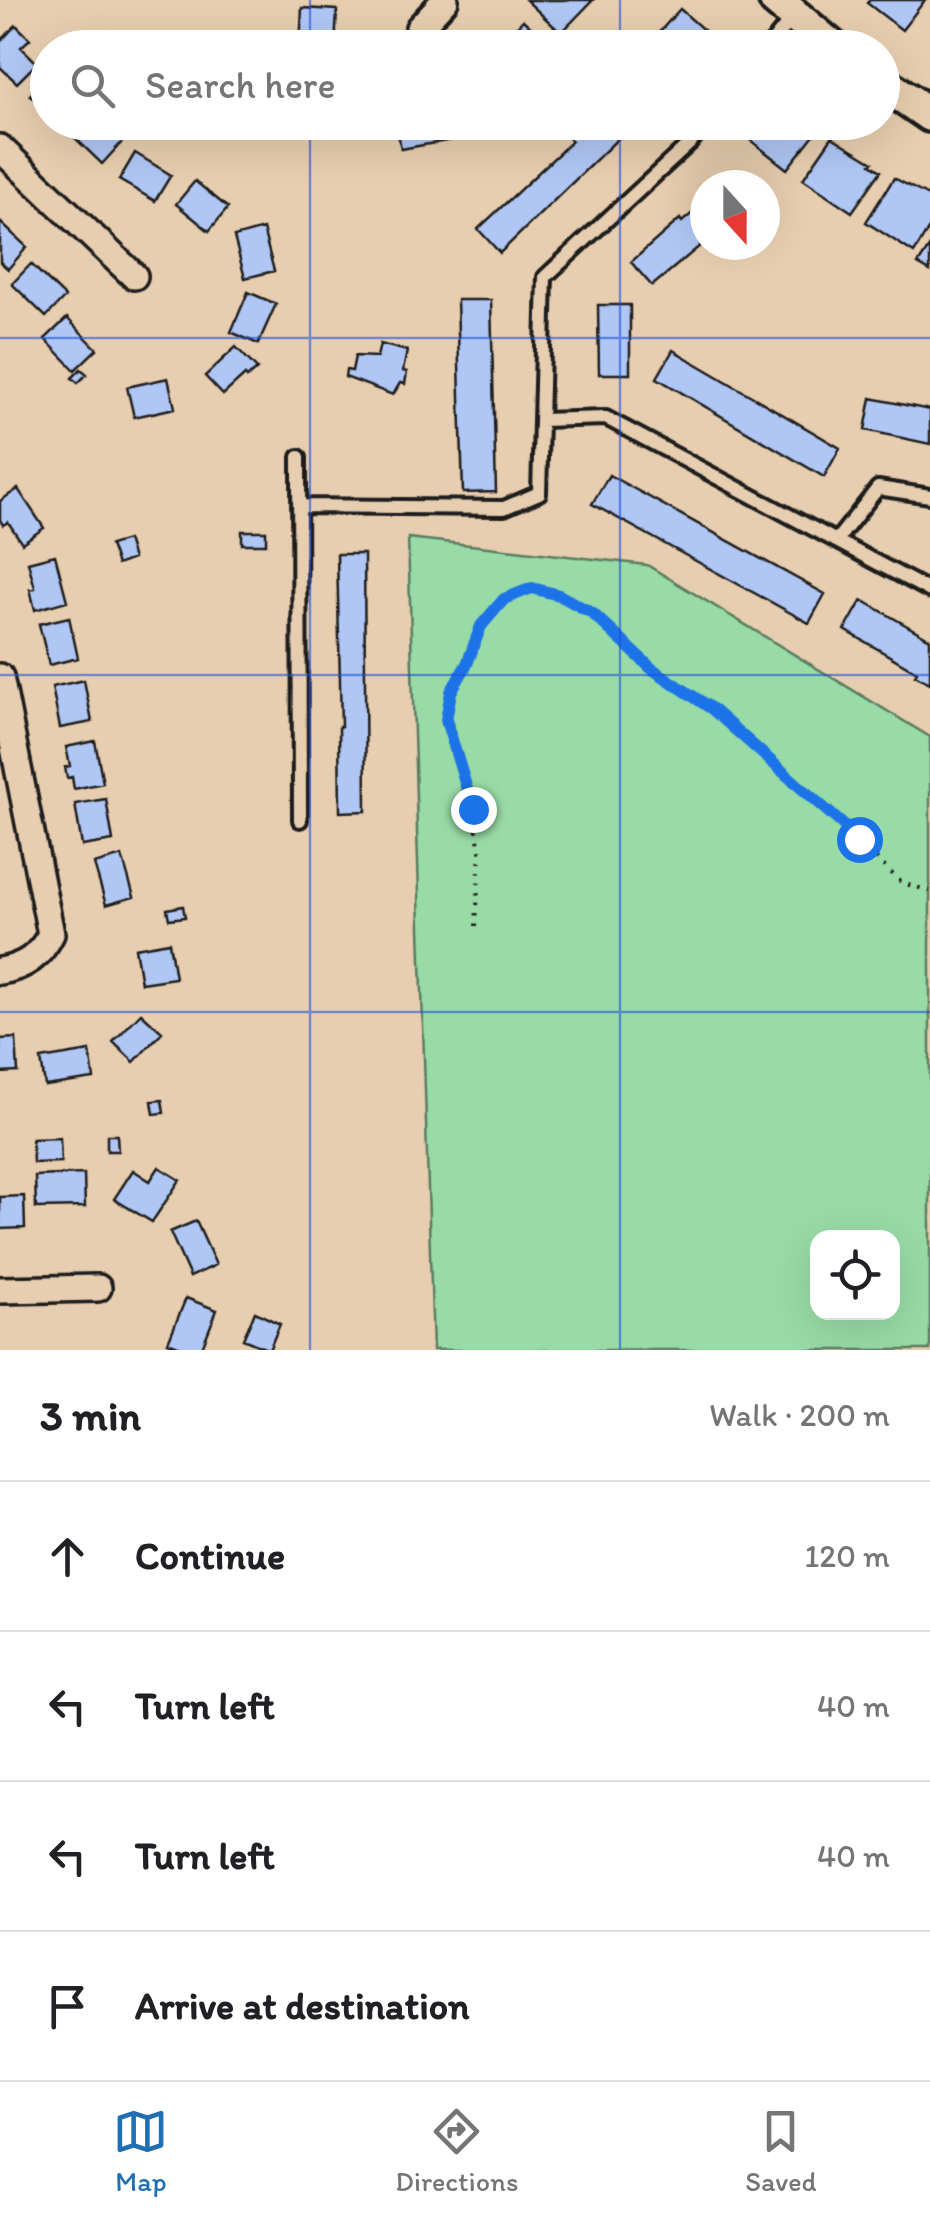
<!DOCTYPE html>
<meta charset="utf-8">
<style>
body{margin:0;font-family:Itim,sans-serif;background:#f6f6f6;color:#202124}
.controls{position:absolute;right:30px;bottom:30px;display:grid;overflow:hidden;border-radius:20px;box-shadow:0 10px 40px #0002}
.controls button{width:90px;height:90px;display:grid;place-items:center;padding:0;border:0;border-bottom:2px solid #e0e0e0;background:#fff;color:#202124;font:50px sans-serif}
.compass{position:absolute;left:690px;top:170px;width:90px;height:90px;border-radius:50%;background:#fff;box-shadow:0 10px 40px #0002;rotate:159deg}
.stop{position:absolute;width:30px;height:30px;margin:-22px;border:8px solid #1a73e8;border-radius:50%;background:#fff}
.stop.end{background:#1a73e8;border-color:#fff;box-shadow:0 2px 10px #0008}
.list{margin:0;padding:0;list-style:none}
h2{display:flex;justify-content:space-between;align-items:center;height:130px;margin:0;padding:0 40px;font-size:42px}
h2 small{font-size:32px;font-weight:400;color:#757577}
.list li{display:grid;grid-template-columns:65px 1fr auto;gap:30px;align-items:center;box-sizing:border-box;height:150px;padding:0 40px;border-top:2px solid #e0e0e0}
.list b{display:block;font-size:38px;white-space:nowrap}
.list em{font-size:32px;font-style:normal;color:#757577}
.icon{flex:none;width:55px;height:55px;fill:none;stroke:currentColor;stroke-width:2;stroke-linecap:round;stroke-linejoin:round}
.map{position:relative;flex:none;width:930px;height:1350px;overflow:hidden}
.search{position:absolute;background:#fff;box-shadow:0 10px 40px #0002;left:30px;right:30px;top:30px;height:110px;display:flex;align-items:center;gap:25px;box-sizing:border-box;padding:0 35px;border-radius:55px;color:#757577;font-size:38px}
.sheet{height:730px;background:#fff}
nav{display:flex;justify-content:space-around;align-items:center;box-sizing:border-box;height:140px;border-top:2px solid #e0e0e0;background:#fff;font-size:28px;color:#757577}
nav a{display:grid;justify-items:center;gap:5px}
nav .on{color:#1f6fb2}
.map>svg:first-child{display:block}
.green{fill:#98dba6;stroke:#5a7c61;stroke-width:2.5;fill-rule:evenodd}
.building{fill:#b0c7f5;stroke:#1c1c1c;stroke-width:2.5}
.lines{fill:none;stroke-linecap:round;stroke-linejoin:round}
.service-casing{stroke:#1c1c1c;stroke-width:20}
.minor-casing{stroke:#1c1c1c;stroke-width:32}
.tertiary-casing{stroke:#1c1c1c;stroke-width:40}
.path{stroke:#1c1c1c;stroke-width:4;stroke-dasharray:2.5 8;stroke-linecap:butt}
.service{stroke:#e8ceb0;stroke-width:12}
.minor{stroke:#e8ceb0;stroke-width:25}
.tertiary{stroke:#e8ceb0;stroke-width:32}
.route{stroke:#1a73e8;stroke-width:12}
.grid{fill:none;stroke:#1d4ed8;stroke-width:2.5;stroke-opacity:0.55}
</style>
<div class="map">
<svg width="930" height="1350" viewBox="0 0 930 1350">
<rect width="100%" height="100%" fill="#e8ceb0"/>
<filter id="ink" filterUnits="userSpaceOnUse"><feTurbulence type="fractalNoise" baseFrequency=".01" numOctaves="2"/><feDisplacementMap in="SourceGraphic" scale="20" xChannelSelector="R" yChannelSelector="G"/><feConvolveMatrix kernelMatrix="1 2 1 2 8 2 1 2 1" color-interpolation-filters="sRGB"/></filter>
<g filter="url(#ink)">
<path class="green" d="M 408,538 L 647,565 L 930,737 L 930,1350 L 433,1350 ZM 818,1238 L 892,1238 L 892,1312 L 818,1312 Z"/>
<path class="building" d="M 526,0 L 593,0 L 561,33 Z
M 870,0 L 925,0 L 902,30 L 867,3 Z
M 302,8 L 337,10 L 335,48 L 300,48 Z
M 680,9 L 716,41 L 720,48 L 645,48 Z
M 523,20 L 549,44 L 545,48 L 496,48 Z
M 16,25 L 30,39 L 21,47 L 37,63 L 17,83 L 0,67 L 0,42 Z
M 48,76 L 48,113 L 30,95 Z
M 82,122 L 102,122 L 122,142 L 102,164 L 71,134 Z
M 341,122 L 361,122 L 351,133 Z
M 396,122 L 449,122 L 452,140 L 401,149 Z
M 586,122 L 635,122 L 500,253 L 478,229 L 572,141 L 569,138 Z
M 747,122 L 813,122 L 820,127 L 787,169 L 740,132 Z
M 832,137 L 873,162 L 871,164 L 881,171 L 852,212 L 803,179 Z
M 135,153 L 171,175 L 155,201 L 119,180 Z
M 894,178 L 930,197 L 930,227 L 914,253 L 866,222 Z
M 195,181 L 228,208 L 209,231 L 176,204 Z
M 705,207 L 705,245 L 701,245 L 652,286 L 631,262 L 680,219 L 682,222 L 697,209 L 699,212 Z
M 0,222 L 27,247 L 8,269 L 0,262 Z
M 263,229 L 274,271 L 245,278 L 234,237 Z
M 930,246 L 930,271 L 918,264 Z
M 31,264 L 65,297 L 46,317 L 12,284 Z
M 248,292 L 276,304 L 258,344 L 231,332 Z
M 457,300 L 491,300 L 496,492 L 463,493 Z
M 598,305 L 630,305 L 630,374 L 599,374 Z
M 67,318 L 97,349 L 75,370 L 45,339 Z
M 380,344 L 407,351 L 403,371 L 407,372 L 405,384 L 400,383 L 393,395 L 345,377 L 346,370 L 352,371 L 355,356 L 377,357 Z
M 236,347 L 257,369 L 247,378 L 245,375 L 223,395 L 205,376 Z
M 673,350 L 840,448 L 824,477 L 657,378 Z
M 81,369 L 87,374 L 78,383 L 72,378 Z
M 168,378 L 175,408 L 134,417 L 127,387 Z
M 871,398 L 930,410 L 930,444 L 865,430 Z
M 609,475 L 825,594 L 809,623 L 592,504 Z
M 18,489 L 44,528 L 22,543 L 8,522 L 3,525 L 0,520 L 0,501 Z
M 242,531 L 266,531 L 266,544 L 242,544 Z
M 127,540 L 133,559 L 117,565 L 110,545 Z
M 337,554 L 364,554 L 366,811 L 340,812 L 339,726 L 341,726 Z
M 55,555 L 67,601 L 35,610 L 30,589 L 35,588 L 28,562 Z
M 862,600 L 930,639 L 930,683 L 915,675 L 917,672 L 845,630 Z
M 69,617 L 78,658 L 49,665 L 39,624 Z
M 84,680 L 92,722 L 60,728 L 52,687 Z
M 95,741 L 103,783 L 74,789 L 72,777 L 67,778 L 65,767 L 70,766 L 66,747 Z
M 106,799 L 113,841 L 82,846 L 75,804 Z
M 122,856 L 134,897 L 106,905 L 94,864 Z
M 183,906 L 185,917 L 169,919 L 167,909 Z
M 169,942 L 175,978 L 141,983 L 135,948 Z
M 141,1013 L 162,1032 L 134,1062 L 113,1042 Z
M 16,1038 L 18,1072 L 0,1073 L 0,1039 Z
M 90,1051 L 94,1079 L 45,1086 L 41,1059 Z
M 162,1100 L 164,1113 L 154,1114 L 152,1101 Z
M 107,1135 L 117,1135 L 118,1151 L 107,1151 Z
M 60,1138 L 61,1162 L 33,1163 L 32,1139 Z
M 159,1167 L 180,1180 L 152,1222 L 114,1199 L 133,1170 L 150,1181 Z
M 84,1174 L 85,1207 L 36,1208 L 35,1176 Z
M 24,1196 L 25,1228 L 0,1229 L 0,1197 Z
M 196,1221 L 216,1265 L 190,1277 L 170,1232 Z
M 186,1298 L 217,1310 L 201,1350 L 188,1350 L 168,1342 Z
M 255,1312 L 280,1324 L 269,1350 L 243,1339 Z"/>
<g class="lines">
<g class="service-casing">
<path id="service" d="M 768,48 L 792,18
M 541,420 L 606,418 L 930,591
M 299,457 L 300,820
M 299,506 L 504,508 L 539,493 L 545,277 L 691,142 L 707,122
M 836,541 L 878,488 L 930,496"/>
</g>
<g class="minor-casing">
<path id="minor" d="M 419,28 L 445,0
M 0,148 L 134,276
M 0,677 L 51,934 C 40,956 25,967 0,971
M 0,1290 L 98,1288"/>
</g>
<g class="tertiary-casing">
<path id="tertiary" d="M 776,0 L 833,48
M 882,82 L 930,115"/>
</g>
<path class="path" d="M 476,926 L 480,851 L 473,809 L 446,720 L 451,692 L 467,664 L 481,626 L 504,599 L 532,588 L 559,595 L 593,613 L 651,667 L 712,709 L 791,778 L 902,883 L 930,891"/>
<use href="#service" class="service"/>
<use href="#minor" class="minor"/>
<use href="#tertiary" class="tertiary"/>
</g>
</g>
<g class="lines" filter="url(#ink)">
<path class="route" d="M 473,809 L 446,720 L 451,692 L 467,664 L 481,626 L 504,599 L 532,588 L 559,595 L 592,613 L 651,668 L 712,709 L 859,839"/>
</g>
<path class="grid" d="M 310,0 L 310,48M 620,0 L 620,48M 310,122 L 310,1350M 620,122 L 620,1350M 0,338 L 930,338M 0,675 L 930,675M 0,1012 L 930,1012"/>
</svg>
<div class="controls">
<button><svg class="icon" aria-label="locate" viewBox="0 0 24 24"><circle cx="12" cy="12" r="6"/><path d="M12 2v4M12 18v4M2 12h4M18 12h4"/></svg></button>
</div>
<svg class="compass" viewBox="-18 -18 36 36"><path d="M0-13l5 13h-10z" fill="#e53935"/><path d="M0 13l5-13h-10z" fill="#757577"/></svg>
<div class="stop" style="left:859px;top:839px"></div>
<div class="stop end" style="left:473px;top:809px"></div>
<div class="search"><svg class="icon" aria-label="search" viewBox="0 0 24 24"><circle cx="10" cy="10" r="6"/><path d="M15 15l6 6"/></svg>Search here</div>
</div>
<section class="sheet">
<h2>3 min<small>Walk · 200 m</small></h2>
<ul class="list">
<li><svg class="icon" aria-label="ahead" viewBox="0 0 24 24"><path d="M12 20V5M6 11l6-6 6 6"/></svg><div><b>Continue</b></div><em>120 m</em></li>
<li><svg class="icon" aria-label="left" viewBox="0 0 24 24"><path d="M17 20v-9H6M10 6l-5 5 5 5"/></svg><div><b>Turn left</b></div><em>40 m</em></li>
<li><svg class="icon" aria-label="left" viewBox="0 0 24 24"><path d="M17 20v-9H6M10 6l-5 5 5 5"/></svg><div><b>Turn left</b></div><em>40 m</em></li>
<li><svg class="icon" aria-label="arrive" viewBox="0 0 24 24"><path d="M6 21V4h12l-3 4 3 4H6"/></svg><div><b>Arrive at destination</b></div></li>
</ul>
</section>
<nav>
<a class="on"><svg class="icon" aria-label="map" viewBox="0 0 24 24"><path d="M3 6l6-2 6 2 6-2v14l-6 2-6-2-6 2zM9 4v14M15 6v14"/></svg>Map</a>
<a><svg class="icon" aria-label="directions" viewBox="0 0 24 24"><path d="M12 3l9 9-9 9-9-9zM9 14v-3h6M13 9l2 2-2 2"/></svg>Directions</a>
<a><svg class="icon" aria-label="saved" viewBox="0 0 24 24"><path d="M7 4h10v16l-5-4-5 4z"/></svg>Saved</a>
</nav>
